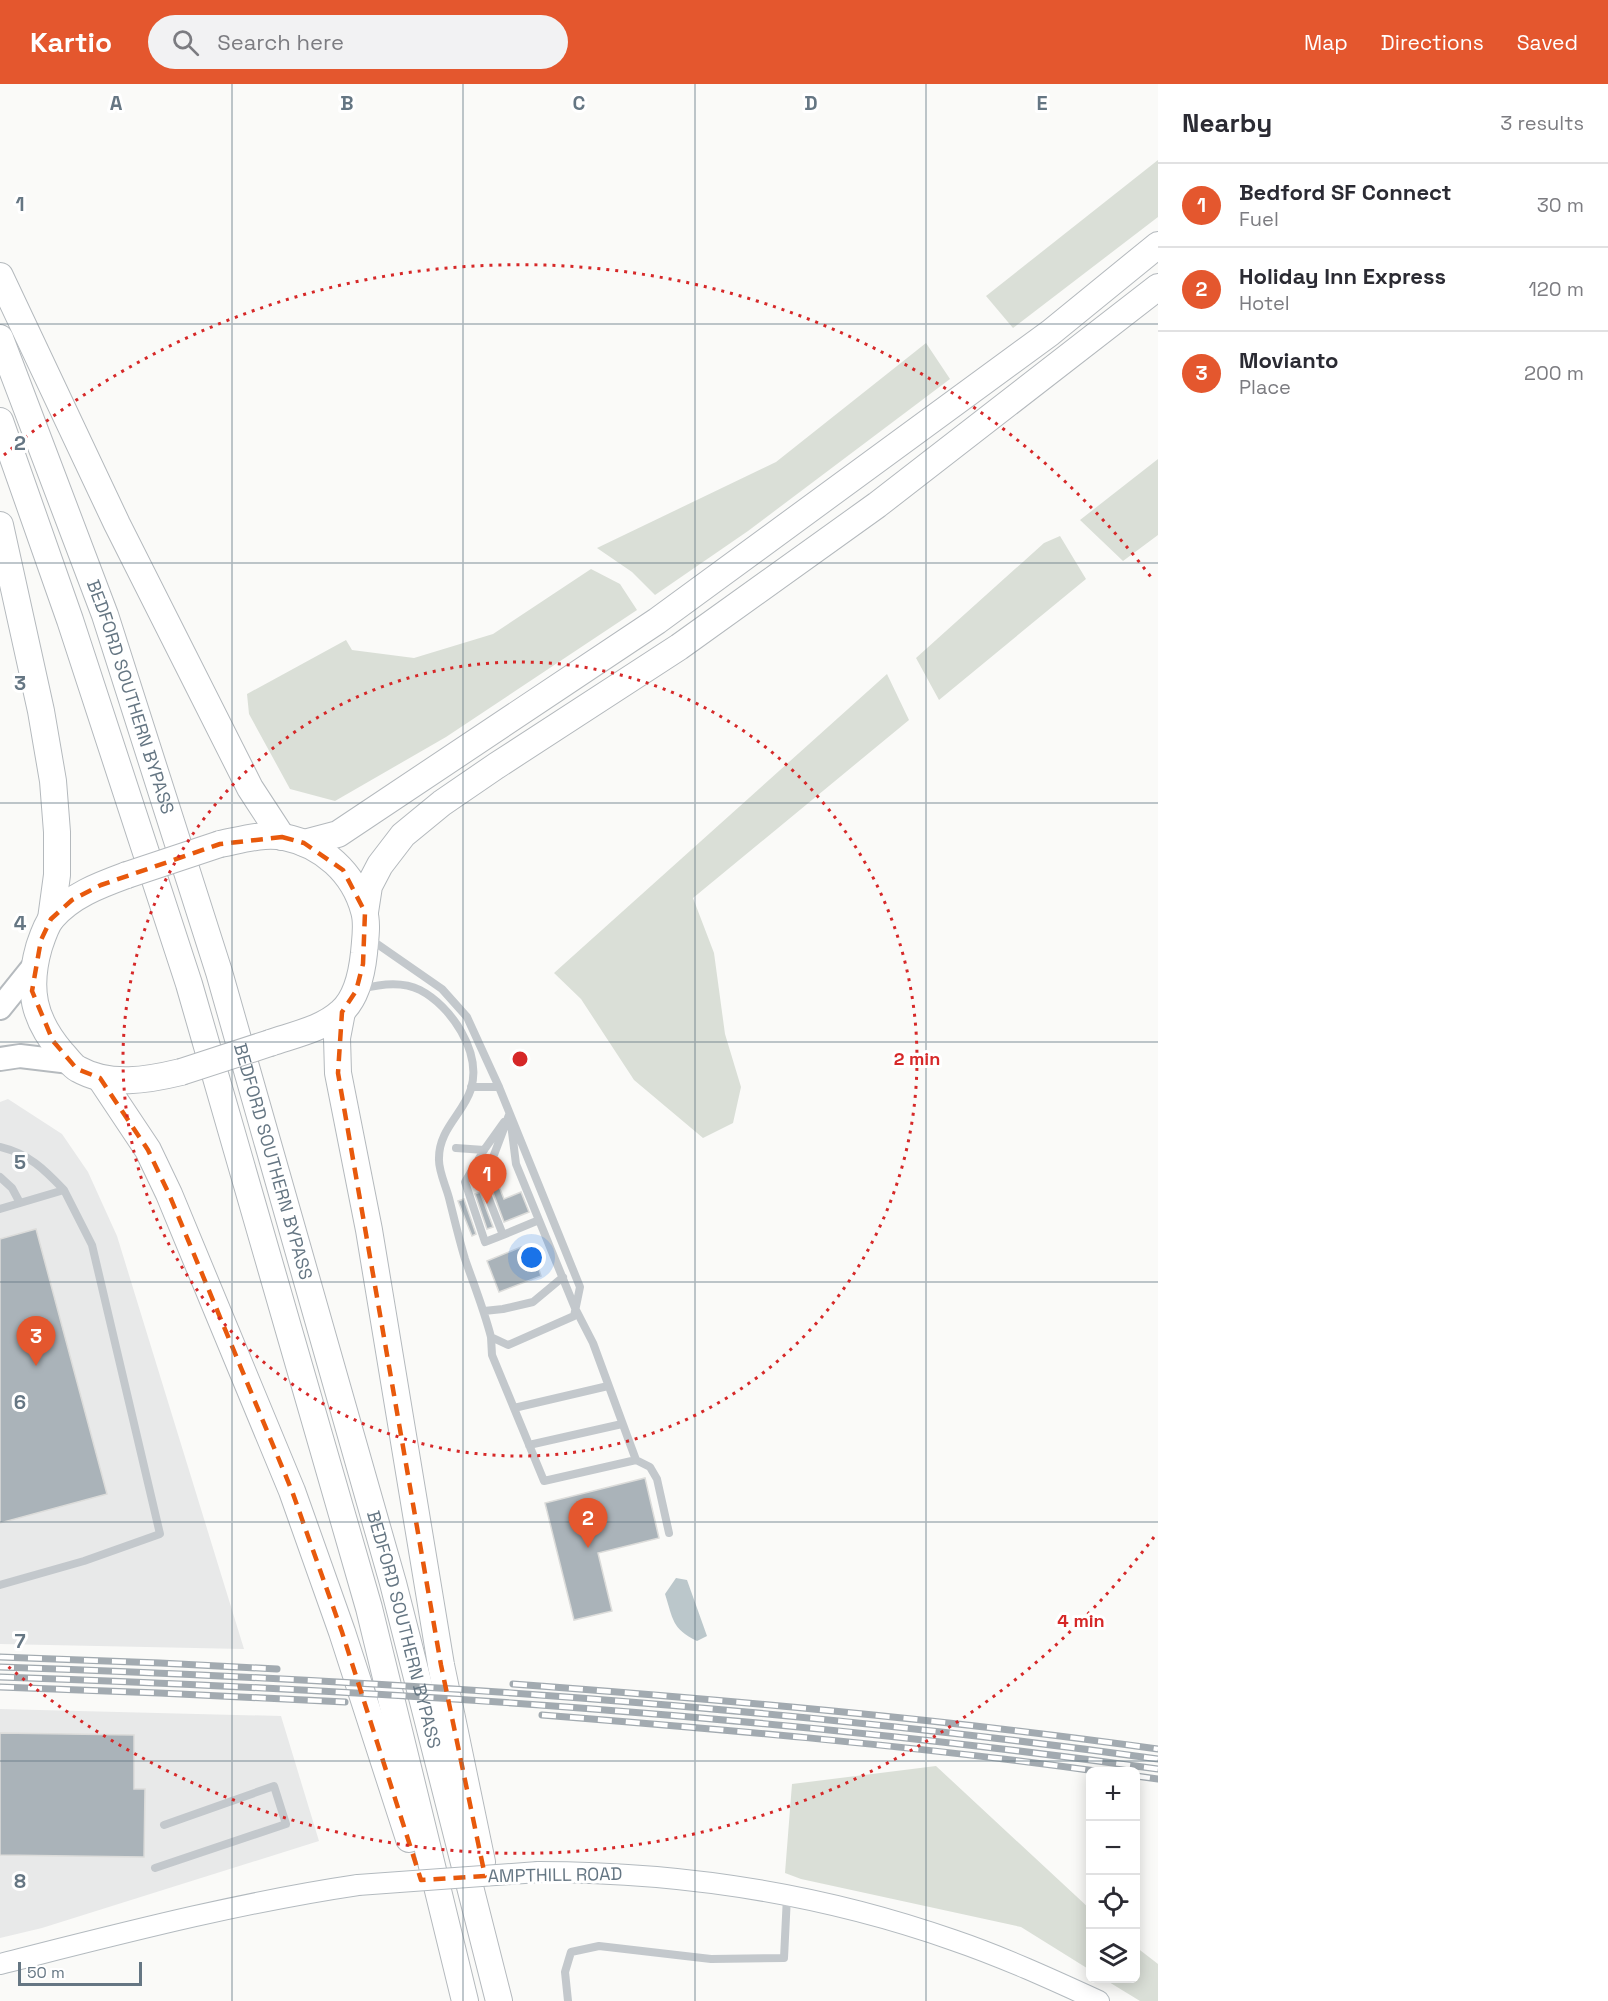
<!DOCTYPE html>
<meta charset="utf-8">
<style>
body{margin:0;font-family:"Space Grotesk",sans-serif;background:#f2f2f3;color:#2b2b33}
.controls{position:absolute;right:18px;bottom:18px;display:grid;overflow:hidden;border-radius:9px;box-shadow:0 3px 15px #0003}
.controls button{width:54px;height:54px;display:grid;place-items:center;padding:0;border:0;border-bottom:2px solid #e1e1e2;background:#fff;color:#2b2b33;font:30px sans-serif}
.scale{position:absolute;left:18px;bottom:15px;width:124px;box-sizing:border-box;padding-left:6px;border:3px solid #657683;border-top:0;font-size:16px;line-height:21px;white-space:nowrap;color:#657683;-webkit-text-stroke:4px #fff;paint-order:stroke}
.you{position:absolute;left:532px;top:1174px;width:21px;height:21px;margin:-15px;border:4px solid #fff;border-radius:50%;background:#1a73e8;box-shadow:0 0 0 9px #1a73e833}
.badge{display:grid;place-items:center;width:39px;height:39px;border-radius:50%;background:#e4572e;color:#fff;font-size:20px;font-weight:700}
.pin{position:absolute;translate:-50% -50px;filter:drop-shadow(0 2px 3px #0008)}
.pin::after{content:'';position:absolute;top:32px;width:21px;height:18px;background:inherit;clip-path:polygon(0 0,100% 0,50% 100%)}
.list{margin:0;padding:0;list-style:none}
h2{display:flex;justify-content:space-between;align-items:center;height:78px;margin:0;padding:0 24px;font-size:26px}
h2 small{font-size:20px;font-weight:400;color:#7c7c81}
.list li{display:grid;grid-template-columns:39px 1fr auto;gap:18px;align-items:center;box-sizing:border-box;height:84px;padding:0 24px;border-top:2px solid #e1e1e2}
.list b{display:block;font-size:22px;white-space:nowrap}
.list p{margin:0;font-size:20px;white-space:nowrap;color:#7c7c81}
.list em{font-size:20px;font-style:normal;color:#7c7c81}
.icon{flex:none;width:33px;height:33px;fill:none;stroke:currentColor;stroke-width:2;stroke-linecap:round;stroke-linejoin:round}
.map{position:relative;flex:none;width:1158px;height:1917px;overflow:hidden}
header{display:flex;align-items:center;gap:36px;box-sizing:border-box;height:84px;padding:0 30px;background:#e4572e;color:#fff}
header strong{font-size:28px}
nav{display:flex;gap:33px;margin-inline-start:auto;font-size:21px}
.search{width:420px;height:54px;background:#f2f2f3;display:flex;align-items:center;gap:15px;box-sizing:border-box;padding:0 21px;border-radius:33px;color:#7c7c81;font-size:22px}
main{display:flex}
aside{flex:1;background:#fff}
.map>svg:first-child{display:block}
.built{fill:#e8e9e9}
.green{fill:#dadfd7}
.water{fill:#bbc7cb}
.building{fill:#aab3b9;stroke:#dcdcda;stroke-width:1.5}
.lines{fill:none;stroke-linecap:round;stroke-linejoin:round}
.secondary-casing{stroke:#b3babf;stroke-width:22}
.primary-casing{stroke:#b5babe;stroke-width:26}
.highway-casing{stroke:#b4b9bd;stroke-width:28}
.lane{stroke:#c3c8cc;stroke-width:8}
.secondary{stroke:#fff;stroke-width:20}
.primary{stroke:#fff;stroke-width:22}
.highway{stroke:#fff;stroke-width:26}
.rail-casing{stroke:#a2aab0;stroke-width:7}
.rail{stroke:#fff;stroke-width:4.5;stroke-dasharray:14;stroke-linecap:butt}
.secondary-bridge-casing{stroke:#b3babf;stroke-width:22;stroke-linecap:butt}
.highway-bridge-casing{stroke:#b4b9bd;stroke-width:28;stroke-linecap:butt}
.secondary-bridge{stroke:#fff;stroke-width:20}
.highway-bridge{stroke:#fff;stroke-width:26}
.marked{fill:none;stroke:#e8590c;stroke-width:4.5;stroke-dasharray:12 8;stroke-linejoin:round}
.grid{fill:none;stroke:#657683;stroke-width:1.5;stroke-opacity:0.55}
.ring{fill:none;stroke:#d62828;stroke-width:3;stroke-dasharray:3 6}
.labels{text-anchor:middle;stroke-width:6;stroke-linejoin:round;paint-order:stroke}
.street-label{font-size:18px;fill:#657683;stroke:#fff}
.grid-label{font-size:20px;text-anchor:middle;font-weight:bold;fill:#657683;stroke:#fff;stroke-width:6;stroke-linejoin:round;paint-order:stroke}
.centre{fill:#d62828;stroke:#fff;stroke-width:3}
.ring-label{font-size:18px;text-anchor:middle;font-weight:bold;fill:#d62828;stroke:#fff;stroke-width:6;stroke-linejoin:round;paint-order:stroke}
</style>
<header>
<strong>Kartio</strong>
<div class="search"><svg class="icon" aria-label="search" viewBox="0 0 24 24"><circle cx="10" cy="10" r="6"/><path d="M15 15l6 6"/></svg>Search here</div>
<nav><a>Map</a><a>Directions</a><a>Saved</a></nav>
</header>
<main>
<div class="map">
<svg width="1158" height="1917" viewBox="0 0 1158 1917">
<rect width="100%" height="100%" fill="#fafaf8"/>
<path class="built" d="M 8,1015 L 62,1050 L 88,1088 L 117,1152 L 244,1565 L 0,1560 L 0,1018 Z
M 0,1625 L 281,1632 L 319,1757 L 42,1844 L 0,1854 Z"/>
<path class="green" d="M 1158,76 L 1158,133 L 1013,244 L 986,212 Z
M 926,259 L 950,295 L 748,447 L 655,511 L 632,488 L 597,464 L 776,378 Z
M 1158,375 L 1158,451 L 1123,477 L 1080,436 Z
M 1060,452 L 1086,495 L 939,616 L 916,574 L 1044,459 Z
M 591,485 L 620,500 L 637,526 L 446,653 L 335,717 L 290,705 L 249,630 L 247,610 L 346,556 L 352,566 L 414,574 L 493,550 Z
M 887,590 L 909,636 L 693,814 L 714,869 L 725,950 L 741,1003 L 733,1039 L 703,1054 L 634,996 L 581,915 L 554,889 Z
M 936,1682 L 1090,1825 L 1090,1886 L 1021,1843 L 801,1795 L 785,1789 L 792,1700 Z
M 1136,1863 L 1158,1880 L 1158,1917 L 1140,1917 L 1104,1895 L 1136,1894 Z"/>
<path class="water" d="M 676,1494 L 687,1496 L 707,1552 L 697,1557 C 672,1545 673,1535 665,1510 Z"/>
<path class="building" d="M 498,1100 L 504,1115 L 521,1108 L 529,1128 L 504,1138 L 491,1103 Z
M 480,1108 L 493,1143 L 487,1145 L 475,1110 Z
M 464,1115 L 476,1150 L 472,1152 L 458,1117 Z
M 36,1145 L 107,1410 L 0,1439 L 0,1155 Z
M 521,1163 L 534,1169 L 541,1192 L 499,1208 L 487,1177 Z
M 645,1394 L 659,1454 L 598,1469 L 612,1527 L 574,1536 L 545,1419 Z
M 0,1649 L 134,1651 L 134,1705 L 145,1705 L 144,1773 L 0,1771 Z"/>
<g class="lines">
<g class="secondary-casing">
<path id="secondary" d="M 538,1788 C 680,1788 819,1809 953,1856 C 1003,1873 1051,1895 1099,1917
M 0,1880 C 119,1850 237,1819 358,1801"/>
</g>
<g class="primary-casing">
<path id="primary" d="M 0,924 L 33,883
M 0,975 L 20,972 L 70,978"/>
</g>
<g class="highway-casing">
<g id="highway">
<path d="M 0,192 L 117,440 L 250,704 L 282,753"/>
<path id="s1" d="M 0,254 L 105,531 L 219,888 L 393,1499 L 499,1917"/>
<path d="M 0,337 L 70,536 L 189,900 L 369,1524 L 465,1917"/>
<path d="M 0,441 L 41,627 L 53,697 L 57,748 L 57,791 L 51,835"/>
<path d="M 304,759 L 338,750 L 657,537 L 1050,249 L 1158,161"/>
<path d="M 220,760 C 241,756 263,749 284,753 C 323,761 354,789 364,827 C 368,840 365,856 364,869 C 362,888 357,914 341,928 C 323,945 293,951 270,959"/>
<path d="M 127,791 C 100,801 72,811 52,834 C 46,841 42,854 39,863 C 27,905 33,935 62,969 C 67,974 72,982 78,985 C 110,1003 148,996 181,988"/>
<path d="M 365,828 L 369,802 L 380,781 L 403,751 L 442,719 L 496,682 L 679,563 L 877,421 L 1158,203"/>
<path d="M 342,928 L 337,954 L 338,989 L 369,1146 L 441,1581 L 482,1778"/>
<path d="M 100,994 L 148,1066 L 169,1110 L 292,1407 L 342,1548 L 409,1755"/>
</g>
</g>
<path class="lane" d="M 362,905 C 380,900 402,897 420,906 C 451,922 482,968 471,1005 C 463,1030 439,1045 439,1074 C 438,1086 446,1102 449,1114 C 454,1134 459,1155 465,1175 C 474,1201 484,1226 491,1253 L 508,1261 L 574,1232 L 580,1203 L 499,1003 L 467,933 L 442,905 L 370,855
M 471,1003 L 499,1003
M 509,1031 L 483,1100 L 503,1151 L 539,1136
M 0,1063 C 29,1070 44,1085 64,1106
M 456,1064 L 484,1066
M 0,1093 L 12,1104 L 20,1119
M 0,1125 L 64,1106 L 92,1161 L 160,1450 L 84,1477 L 0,1501
M 503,1151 L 485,1158 L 465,1098 L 484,1066 L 504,1038
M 484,1227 L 503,1225 L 533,1218 L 563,1193
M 491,1253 L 492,1271 L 544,1397 L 636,1376 L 593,1259 L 575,1224 L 516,1080 L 511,1040
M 514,1324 L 608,1302
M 529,1361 L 622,1340
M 636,1376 L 650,1383 L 657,1395 L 669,1449
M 155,1784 L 286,1740 L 274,1702 L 164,1741
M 568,1917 L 565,1888 L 571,1868 L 599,1862 L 711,1875 L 784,1874 L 787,1812"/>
<use href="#secondary" class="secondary"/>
<use href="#primary" class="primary"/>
<use href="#highway" class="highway"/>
<g class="rail-casing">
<path id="rail" d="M 0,1573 L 160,1579 L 277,1585
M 0,1583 C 387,1596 774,1622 1158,1675
M 0,1593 C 387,1606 774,1632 1158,1685
M 513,1600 C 729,1616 943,1635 1158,1665
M 0,1603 L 159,1609 L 345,1618
M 542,1631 C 730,1646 917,1662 1103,1688
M 1136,1692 L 1158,1695"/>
</g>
<use href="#rail" class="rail"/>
<g class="secondary-bridge-casing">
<path id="secondary-bridge" d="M 358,1801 L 538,1788"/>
</g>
<g class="highway-bridge-casing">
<path id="highway-bridge" d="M 127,791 L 220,760
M 181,988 L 270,959"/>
</g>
<use href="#secondary-bridge" class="secondary-bridge"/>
<use href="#highway-bridge" class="highway-bridge"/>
</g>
<path class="marked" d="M 282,753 L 304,759 L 343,786 L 365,828 L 363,880 L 356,907 L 342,928 L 338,989 L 441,1581 L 485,1792 L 421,1796 L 342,1548 L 292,1407 L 169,1110 L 148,1066 L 100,994 L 77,985 L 53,957 L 32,907 L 41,856 L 51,835 L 72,816 L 101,801 L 220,760 Z"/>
<path class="grid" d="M 232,0 L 232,1917M 463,0 L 463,1917M 695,0 L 695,1917M 926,0 L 926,1917M 0,240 L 1158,240M 0,479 L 1158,479M 0,719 L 1158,719M 0,958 L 1158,958M 0,1198 L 1158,1198M 0,1438 L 1158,1438M 0,1677 L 1158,1677"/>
<g class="ring">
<circle cx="520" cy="975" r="397"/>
<path d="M1154 1453A794 794 0 0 1 4 1579M4 371A794 794 0 0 1 1154 497"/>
</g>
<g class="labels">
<g class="street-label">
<text dy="6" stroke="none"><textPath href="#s1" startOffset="382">BEDFORD SOUTHERN BYPASS</textPath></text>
<text dy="6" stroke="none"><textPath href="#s1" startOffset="868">BEDFORD SOUTHERN BYPASS</textPath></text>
<text dy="6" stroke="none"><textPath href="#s1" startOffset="1354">BEDFORD SOUTHERN BYPASS</textPath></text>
<text transform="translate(555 1791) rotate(-1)" y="6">AMPTHILL ROAD</text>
</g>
</g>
<g class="grid-label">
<text x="116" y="26">A</text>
<text x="347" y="26">B</text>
<text x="579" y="26">C</text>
<text x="811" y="26">D</text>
<text x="1042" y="26">E</text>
<text x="20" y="127">1</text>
<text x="20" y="366">2</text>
<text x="20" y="606">3</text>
<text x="20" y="846">4</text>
<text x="20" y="1085">5</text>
<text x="20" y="1325">6</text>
<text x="20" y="1564">7</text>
<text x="20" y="1804">8</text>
</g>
<circle cx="520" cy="975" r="9" class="centre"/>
<g class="ring-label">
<text x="917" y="981">2 min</text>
<text x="1081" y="1543">4 min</text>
</g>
</svg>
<div class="controls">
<button>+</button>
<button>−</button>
<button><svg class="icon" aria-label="locate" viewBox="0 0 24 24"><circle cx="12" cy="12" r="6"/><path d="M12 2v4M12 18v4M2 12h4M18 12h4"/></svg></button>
<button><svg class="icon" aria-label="layers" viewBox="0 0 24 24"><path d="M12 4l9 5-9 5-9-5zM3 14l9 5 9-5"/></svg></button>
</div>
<div class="scale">50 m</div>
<div class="you"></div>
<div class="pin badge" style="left:487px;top:1120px">1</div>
<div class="pin badge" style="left:588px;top:1464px">2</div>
<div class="pin badge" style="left:36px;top:1282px">3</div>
</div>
<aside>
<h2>Nearby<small>3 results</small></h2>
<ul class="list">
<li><span class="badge">1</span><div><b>Bedford SF Connect</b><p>Fuel</p></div><em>30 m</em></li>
<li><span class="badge">2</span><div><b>Holiday Inn Express</b><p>Hotel</p></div><em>120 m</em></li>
<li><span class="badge">3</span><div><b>Movianto</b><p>Place</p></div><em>200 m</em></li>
</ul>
</aside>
</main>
